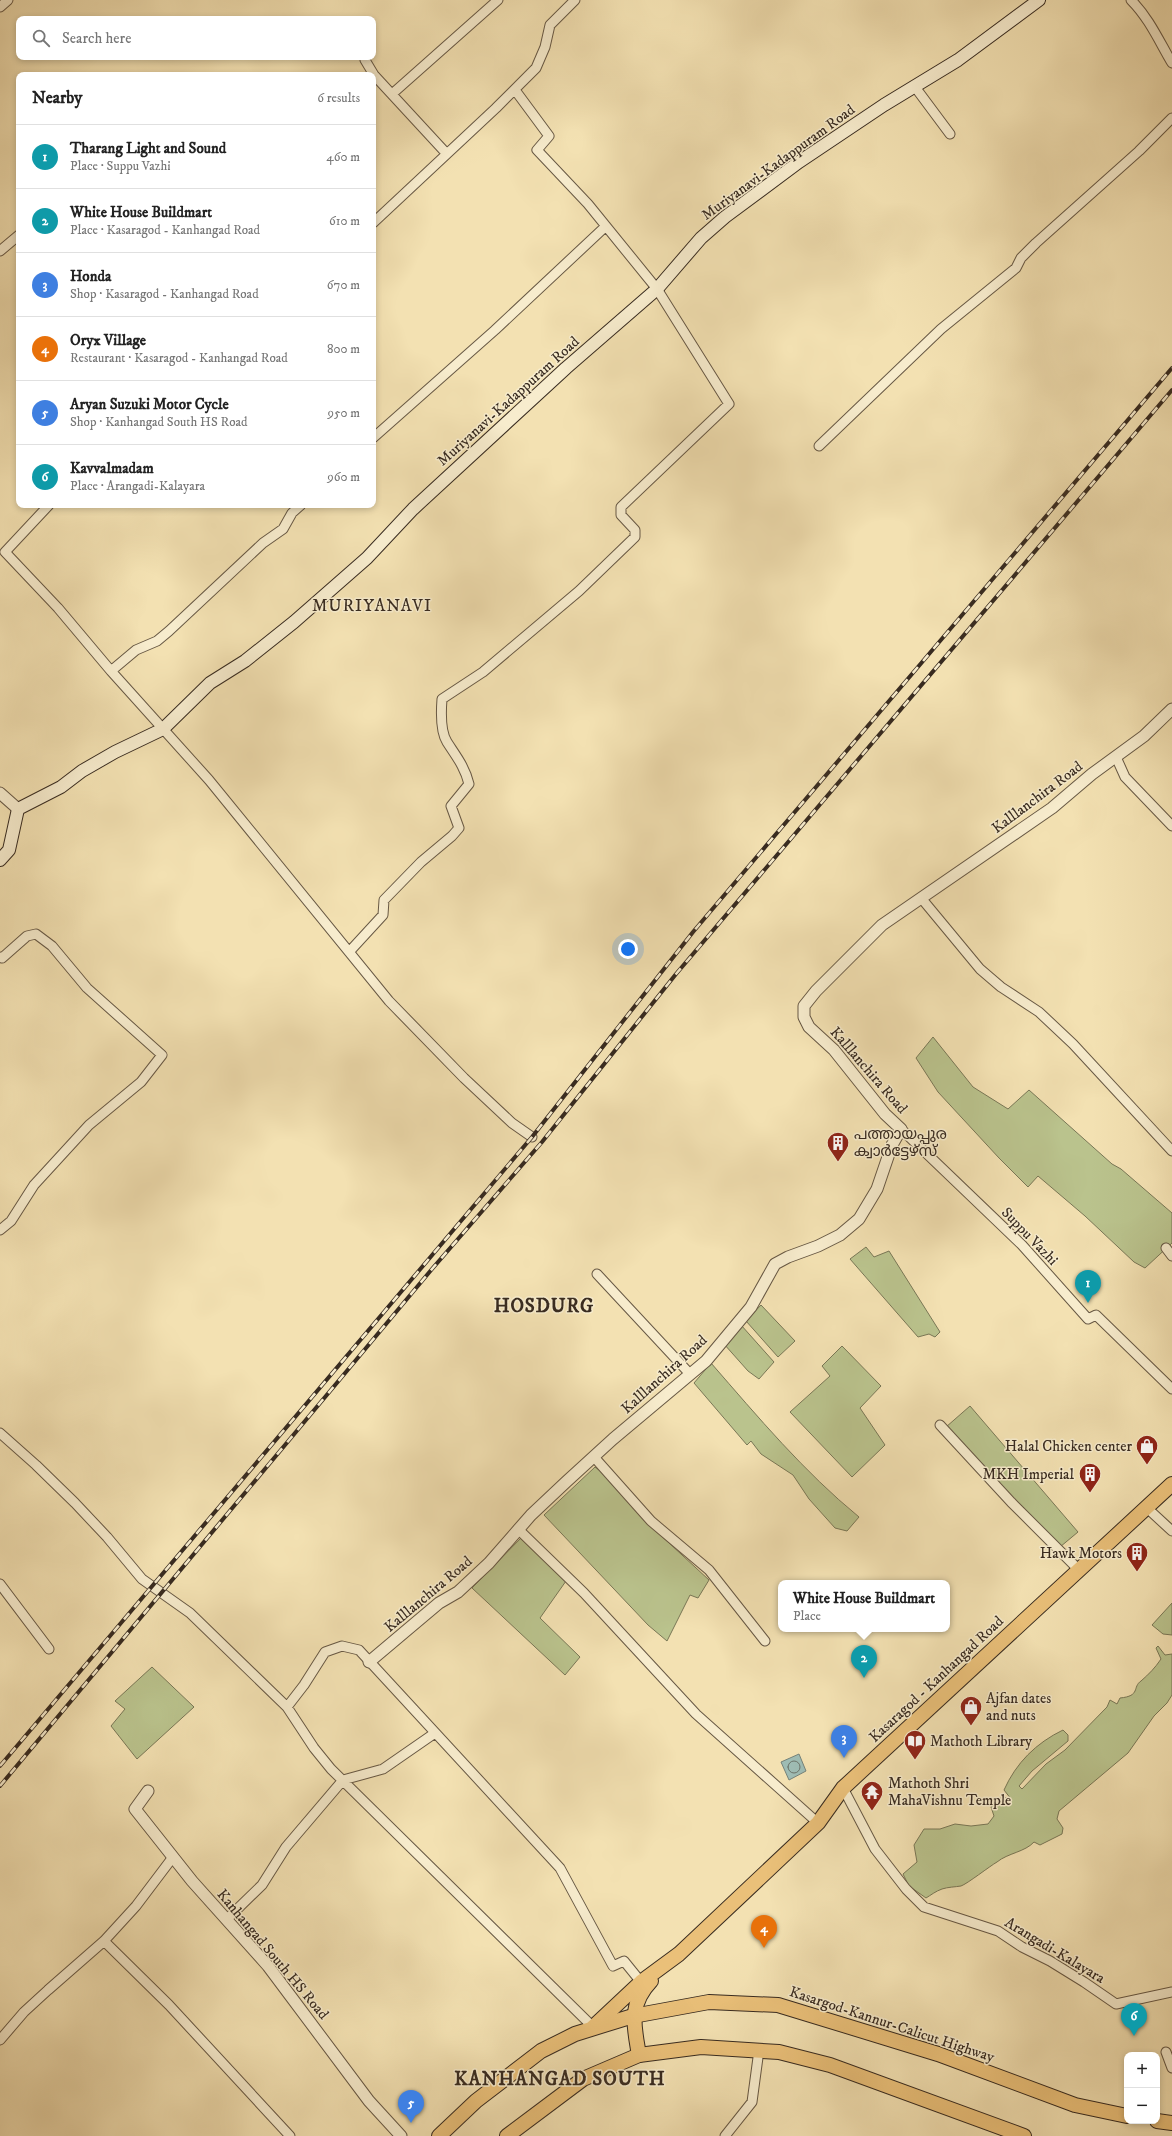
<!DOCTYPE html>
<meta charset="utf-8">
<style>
body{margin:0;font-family:"IM FELL DW Pica","Noto Sans Malayalam",serif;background:#f6f6f6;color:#222}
.controls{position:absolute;right:12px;bottom:12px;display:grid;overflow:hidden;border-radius:8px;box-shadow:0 2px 6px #0003}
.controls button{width:36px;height:36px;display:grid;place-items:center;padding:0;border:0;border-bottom:1px solid #e0e0e0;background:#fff;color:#222;font:20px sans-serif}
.you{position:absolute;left:628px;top:949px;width:14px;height:14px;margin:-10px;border:3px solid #fff;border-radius:50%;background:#1a73e8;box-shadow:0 0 0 6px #1a73e833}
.badge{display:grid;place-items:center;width:26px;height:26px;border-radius:50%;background:#db2777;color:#fff;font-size:13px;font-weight:700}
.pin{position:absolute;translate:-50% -33px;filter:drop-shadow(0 1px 2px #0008)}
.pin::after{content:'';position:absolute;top:21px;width:14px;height:12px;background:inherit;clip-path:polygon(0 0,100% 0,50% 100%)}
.popup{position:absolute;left:778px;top:1580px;width:172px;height:52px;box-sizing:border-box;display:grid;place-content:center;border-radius:8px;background:#fff;filter:drop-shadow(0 1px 3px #0005);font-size:13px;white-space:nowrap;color:#767676}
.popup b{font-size:15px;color:#222}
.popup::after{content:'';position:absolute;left:50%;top:100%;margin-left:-8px;border:8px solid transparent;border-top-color:#fff}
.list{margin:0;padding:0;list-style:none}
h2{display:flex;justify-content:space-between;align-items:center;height:52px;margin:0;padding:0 16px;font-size:17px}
h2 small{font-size:13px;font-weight:400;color:#767676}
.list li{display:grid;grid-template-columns:26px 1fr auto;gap:12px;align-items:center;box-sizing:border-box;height:64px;padding:0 16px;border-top:1px solid #e0e0e0}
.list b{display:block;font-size:15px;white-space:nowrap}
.list p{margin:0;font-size:13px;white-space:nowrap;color:#767676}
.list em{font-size:13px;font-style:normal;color:#767676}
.icon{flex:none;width:22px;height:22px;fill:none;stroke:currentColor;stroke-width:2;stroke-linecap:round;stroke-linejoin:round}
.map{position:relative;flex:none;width:1172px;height:2136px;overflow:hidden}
.search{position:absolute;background:#fff;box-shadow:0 2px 6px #0003;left:16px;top:16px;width:360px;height:44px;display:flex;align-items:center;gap:10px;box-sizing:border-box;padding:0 14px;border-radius:8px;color:#767676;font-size:15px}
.panel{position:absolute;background:#fff;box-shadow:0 2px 6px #0003;left:16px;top:72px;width:360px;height:436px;border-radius:8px}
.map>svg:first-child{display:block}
.green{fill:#bac38d;stroke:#797756}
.water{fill:#9ebcb4;stroke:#758279}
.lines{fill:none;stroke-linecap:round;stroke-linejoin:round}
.shore{stroke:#6b746a;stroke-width:1}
.minor-casing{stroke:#675844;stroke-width:11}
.tertiary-casing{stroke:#675844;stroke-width:13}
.secondary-casing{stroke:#382b20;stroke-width:14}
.primary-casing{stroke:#382b20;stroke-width:16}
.trunk-casing{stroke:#382b20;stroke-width:16}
.minor{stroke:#f7eccd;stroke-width:9}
.tertiary{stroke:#f7eccd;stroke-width:11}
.secondary{stroke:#f7eccd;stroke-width:12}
.primary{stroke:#eac079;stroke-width:14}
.trunk{stroke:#eac079;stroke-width:14}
.rail-casing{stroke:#382b20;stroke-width:4}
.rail{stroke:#f7eccd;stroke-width:2.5;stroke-dasharray:8;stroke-linecap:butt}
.labels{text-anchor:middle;stroke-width:3;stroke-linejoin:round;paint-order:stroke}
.street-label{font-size:15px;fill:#382b20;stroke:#f7eccd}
.poi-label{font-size:15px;fill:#382b20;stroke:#f7eccd;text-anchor:start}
.quarter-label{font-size:17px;letter-spacing:1px;fill:#382b20;stroke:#f7eccd}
.district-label{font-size:19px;font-weight:bold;letter-spacing:1px;fill:#382b20;stroke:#f7eccd}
</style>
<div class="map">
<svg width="1172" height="2136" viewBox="0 0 1172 2136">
<rect width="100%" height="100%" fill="#f3e1b2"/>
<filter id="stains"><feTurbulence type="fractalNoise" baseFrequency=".005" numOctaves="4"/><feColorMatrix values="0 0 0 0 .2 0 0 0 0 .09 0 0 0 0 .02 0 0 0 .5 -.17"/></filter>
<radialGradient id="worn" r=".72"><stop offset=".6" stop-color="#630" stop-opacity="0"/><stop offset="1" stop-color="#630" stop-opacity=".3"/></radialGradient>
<path class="green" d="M 933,1037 L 973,1087 L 1008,1109 L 1029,1090 L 1112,1164 L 1121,1169 L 1172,1213 L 1172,1243 L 1145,1268 L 1134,1262 L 1085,1216 L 1038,1176 L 1028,1187 L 999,1158 L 938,1092 L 916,1058 Z
M 866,1247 L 874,1257 L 889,1251 L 940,1332 L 935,1337 L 929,1334 L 918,1337 L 850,1259 Z
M 761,1305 L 795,1341 L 778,1357 L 746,1321 Z
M 741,1325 L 774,1362 L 759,1379 L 748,1371 L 724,1344 Z
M 842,1346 L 881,1386 L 860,1408 L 885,1445 L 852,1477 L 790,1412 L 830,1376 L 822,1366 Z
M 711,1363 C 758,1417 804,1472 859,1517 L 847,1531 L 835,1528 L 809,1499 L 793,1475 L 761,1454 L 751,1441 L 747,1445 L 694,1383 Z
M 970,1406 L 1078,1532 L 1060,1547 L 1019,1508 L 946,1427 Z
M 595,1467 L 608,1477 L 641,1517 L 709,1580 L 698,1598 L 690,1595 L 667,1641 L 648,1625 L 544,1515 Z
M 522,1537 L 566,1581 L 540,1618 L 580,1657 L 565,1675 L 472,1588 Z
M 1172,1603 L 1172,1635 L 1163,1634 L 1152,1625 Z
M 1158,1646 L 1165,1655 L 1172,1654 L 1172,1695 L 1167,1703 L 1154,1716 L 1128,1753 L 1059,1811 L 1057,1819 L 1063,1828 L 1062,1834 L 1040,1845 L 1034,1842 C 1025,1852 1008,1853 997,1862 C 990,1866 967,1884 961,1886 C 955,1887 948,1887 942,1889 C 936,1891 931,1895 926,1898 L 909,1886 L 903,1874 L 917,1862 L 914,1845 L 924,1829 L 940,1829 L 955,1824 L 971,1826 L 988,1824 L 994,1816 L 991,1807 L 995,1801 L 1003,1797 L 1011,1799 L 1004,1790 C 1016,1763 1036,1743 1063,1730 L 1068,1735 L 1068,1741 L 1032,1771 L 1019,1786 L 1022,1789 L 1046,1764 L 1065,1750 L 1107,1707 L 1110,1700 L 1117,1704 L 1120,1698 C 1141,1696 1132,1687 1141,1681 C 1149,1674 1155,1668 1161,1659 L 1156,1648 Z
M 152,1667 L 194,1707 L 137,1759 L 111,1726 L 125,1709 L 115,1701 Z"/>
<path class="water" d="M 799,1754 L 806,1771 L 789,1780 L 781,1762 Z"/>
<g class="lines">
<path class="shore" d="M788 1767a6 6 0 1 1 12 0a6 6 0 1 1-12 0Z"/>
<g class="minor-casing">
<path id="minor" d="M 1131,0 C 1149,18 1159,41 1172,63
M 0,7 L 8,0
M 365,60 L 374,75 L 446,153
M 915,87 L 950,134
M 392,94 L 498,0
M 373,223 L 496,108 L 536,68 L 545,47 L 550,25 L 575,0
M 0,251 L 19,235
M 373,438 L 495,330 L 606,226
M 819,446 L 941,329 L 1016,268 L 1021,258 L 1036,243 L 1139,151 L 1172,118
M 49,505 L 5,552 L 58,608 L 111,671
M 301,505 L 292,513 L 283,529 L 263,543 L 169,631 L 157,641 L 136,650 L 111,671 L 209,780 L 389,1001 L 464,1078 L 512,1123 L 532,1137
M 1116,757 L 1125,777 L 1172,826
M 922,899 L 980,969 L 1001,987 L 1039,1012 L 1073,1044 L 1172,1151
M 349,952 L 383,915 L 384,900 L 421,862 L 452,836 L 459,828 L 451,806 L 469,784 C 465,767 456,756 447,742 C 440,731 441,712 442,699 L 483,672 L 579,591 L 635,537 L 635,530 L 621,515 L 621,507 L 729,404 L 657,289 L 588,204 L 537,150 L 549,136 L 515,90
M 0,957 L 2,958 L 27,936 L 36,934 L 52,946 L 87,988 L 162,1055 L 141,1082 L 89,1125 L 34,1185 L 11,1221 L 0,1230
M 901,1129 L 1022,1245 L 1088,1319 L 1096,1315 L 1172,1389
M 1166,1248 L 1172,1256
M 597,1274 L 690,1374
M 940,1425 L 1011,1502 L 1079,1570
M 0,1433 L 36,1465 L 75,1503 L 107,1537 L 142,1579 L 190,1613 L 287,1707 L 304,1685 L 325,1652 L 342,1646 L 359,1650 L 560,1868 L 613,1966 L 624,1961 L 641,1982
M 594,1457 L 651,1521 L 709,1570 L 765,1641
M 1146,1507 L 1172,1531
M 518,1529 L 584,1593 L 696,1714 L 818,1823
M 0,1584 L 49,1649
M 287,1707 L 314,1748 L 331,1769 L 593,2027
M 843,1788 L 875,1849 L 906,1889 L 924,1907 L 998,1931 L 1022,1947 L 1050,1961 L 1084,1982 L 1116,2004 L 1172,1992
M 227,1919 L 262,1885 L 286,1847 L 343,1780 L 383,1769 L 435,1733
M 104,1941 L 169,2005 L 290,2136
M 0,2040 L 24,2012 L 48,1990 L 104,1941 L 136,1906 L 173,1857
M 1166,2052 L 1172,2068
M 725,2136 L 752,2102 L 759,2050"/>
</g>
<g class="tertiary-casing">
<path id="tertiary" d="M 0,793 L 18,809
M 369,1662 L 439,1603 L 458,1592 L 489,1563 L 531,1515 L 566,1482 L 613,1439 L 706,1361 L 751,1307 L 775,1264 L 788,1257 L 818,1246 L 840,1235 L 859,1219 L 877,1189 L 892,1145 L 901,1129 L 885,1114 L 834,1050 L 809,1027 L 804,1017 L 804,1006 L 816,991 L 882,925 L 1052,808 L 1092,774 L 1144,736 L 1172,709
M 148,1791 L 135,1809 L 192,1881 L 268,1966 L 369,2101 L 401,2136"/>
</g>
<g class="secondary-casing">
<path id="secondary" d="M 0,860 L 9,850 L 18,809 L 61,787 L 82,771 L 115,752 L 163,729 L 210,683 L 245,661 L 294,622 L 367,558 L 413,509 L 566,368 L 657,289 L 701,238 L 725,217 L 799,162 L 884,105 L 958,60 L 1039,0"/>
</g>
<g class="primary-casing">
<path id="primary" d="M 593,2027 L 641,1982 L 679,1954 L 818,1823 L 843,1788 L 1172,1484
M 639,2055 C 634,2026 628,2005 651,1981"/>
</g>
<g class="trunk-casing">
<path id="trunk" d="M 1157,2121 L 1172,2123
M 439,2136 L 476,2101 L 541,2051 L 575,2034 L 633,2016 L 709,2002 L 778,2005 L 938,2054 L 1075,2105 L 1127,2116
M 507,2136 L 583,2079 L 639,2055 L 701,2047 L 779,2052 L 830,2065 L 1024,2136"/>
</g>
<use href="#minor" class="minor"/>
<use href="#tertiary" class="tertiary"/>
<use href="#secondary" class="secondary"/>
<use href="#primary" class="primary"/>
<use href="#trunk" class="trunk"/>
<g class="rail-casing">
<path id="rail" d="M 0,1766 L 532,1137 L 693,932 L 782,827 L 1172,368
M 0,1786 L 432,1269 L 542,1142 L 676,974 L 1172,390"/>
</g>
<use href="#rail" class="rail"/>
</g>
<defs>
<g id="building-pin" transform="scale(1.15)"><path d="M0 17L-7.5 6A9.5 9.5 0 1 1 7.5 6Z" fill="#8f2418" stroke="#f7eccd"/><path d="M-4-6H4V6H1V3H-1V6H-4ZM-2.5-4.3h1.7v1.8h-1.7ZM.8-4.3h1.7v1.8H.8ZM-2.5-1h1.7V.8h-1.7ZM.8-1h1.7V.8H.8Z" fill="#fff"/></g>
<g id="shop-pin" transform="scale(1.15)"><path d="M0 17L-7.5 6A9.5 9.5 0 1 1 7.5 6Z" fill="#8f2418" stroke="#f7eccd"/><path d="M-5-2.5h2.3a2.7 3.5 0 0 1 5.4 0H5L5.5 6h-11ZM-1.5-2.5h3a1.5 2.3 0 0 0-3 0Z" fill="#fff"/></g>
<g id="library-pin" transform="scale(1.15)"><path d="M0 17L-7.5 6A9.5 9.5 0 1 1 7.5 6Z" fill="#8f2418" stroke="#f7eccd"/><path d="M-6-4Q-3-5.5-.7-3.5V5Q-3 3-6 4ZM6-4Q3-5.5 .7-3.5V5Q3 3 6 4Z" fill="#fff"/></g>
<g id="temple-pin" transform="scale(1.15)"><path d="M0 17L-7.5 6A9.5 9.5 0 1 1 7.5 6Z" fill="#8f2418" stroke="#f7eccd"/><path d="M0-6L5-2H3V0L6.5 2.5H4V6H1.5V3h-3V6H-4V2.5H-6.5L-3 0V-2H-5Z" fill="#fff"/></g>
</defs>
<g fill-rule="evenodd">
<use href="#building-pin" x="838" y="1143"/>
<use href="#shop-pin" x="1147" y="1446"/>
<use href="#building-pin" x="1090" y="1474"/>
<use href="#building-pin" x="1137" y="1553"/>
<use href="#shop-pin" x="971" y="1707"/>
<use href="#library-pin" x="915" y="1741"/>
<use href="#temple-pin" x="872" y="1792"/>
</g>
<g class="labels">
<g class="street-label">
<text transform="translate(778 162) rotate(-36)" y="5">Muriyanavi-Kadappuram Road</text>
<text transform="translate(508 401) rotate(-42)" y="5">Muriyanavi-Kadappuram Road</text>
<text transform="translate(1037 797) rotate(-37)" y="5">Kalllanchira Road</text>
<text transform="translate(869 1070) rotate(49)" y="5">Kalllanchira Road</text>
<text transform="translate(1030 1236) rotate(46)" y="5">Suppu Vazhi</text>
<text transform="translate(664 1374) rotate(-42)" y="5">Kalllanchira Road</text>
<text transform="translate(428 1594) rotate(-40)" y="5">Kalllanchira Road</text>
<text transform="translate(936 1679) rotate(-43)" y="5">Kasaragod - Kanhangad Road</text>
<text transform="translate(1055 1950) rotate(31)" y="5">Arangadi-Kalayara</text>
<text transform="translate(273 1954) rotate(50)" y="5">Kanhangad South HS Road</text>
<text transform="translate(892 2024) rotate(18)" y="5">Kasargod-Kannur-Calicut Highway</text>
</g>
<g class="poi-label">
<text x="854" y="1139">പത്തായപ്പുര<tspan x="854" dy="17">ക്വാർട്ടേഴ്സ്</tspan></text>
<text x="1132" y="1451" text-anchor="end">Halal Chicken center</text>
<text x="1074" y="1479" text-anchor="end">MKH Imperial</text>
<text x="1122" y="1558" text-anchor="end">Hawk Motors</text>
<text x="986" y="1703">Ajfan dates<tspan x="986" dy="17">and nuts</tspan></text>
<text x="930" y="1746">Mathoth Library</text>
<text x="888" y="1788">Mathoth Shri<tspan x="888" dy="17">MahaVishnu Temple</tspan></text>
</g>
<g class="quarter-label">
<text x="372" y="611">MURIYANAVI</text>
</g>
<g class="district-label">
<text x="544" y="1312">HOSDURG</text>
<text x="560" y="2085">KANHANGAD SOUTH</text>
</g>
</g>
<rect width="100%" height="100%" filter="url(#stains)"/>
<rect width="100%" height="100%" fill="url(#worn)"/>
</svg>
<div class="controls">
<button>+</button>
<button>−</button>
</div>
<div class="you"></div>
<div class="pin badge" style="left:1088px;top:1303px;background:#0f9aa8">1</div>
<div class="pin badge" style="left:864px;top:1678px;background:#0f9aa8">2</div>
<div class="popup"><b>White House Buildmart</b>Place</div>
<div class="pin badge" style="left:844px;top:1758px;background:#3f7fe0">3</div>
<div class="pin badge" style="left:764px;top:1948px;background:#e8710a">4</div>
<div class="pin badge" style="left:411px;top:2123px;background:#3f7fe0">5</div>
<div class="pin badge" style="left:1134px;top:2036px;background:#0f9aa8">6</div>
<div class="search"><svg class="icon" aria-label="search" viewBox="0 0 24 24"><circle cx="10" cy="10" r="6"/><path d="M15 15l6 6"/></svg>Search here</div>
<section class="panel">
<h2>Nearby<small>6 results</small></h2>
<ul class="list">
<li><span class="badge" style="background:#0f9aa8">1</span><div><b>Tharang Light and Sound</b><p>Place · Suppu Vazhi</p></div><em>460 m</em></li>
<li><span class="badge" style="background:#0f9aa8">2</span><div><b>White House Buildmart</b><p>Place · Kasaragod - Kanhangad Road</p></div><em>610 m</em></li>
<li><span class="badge" style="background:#3f7fe0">3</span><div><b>Honda</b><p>Shop · Kasaragod - Kanhangad Road</p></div><em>670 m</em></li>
<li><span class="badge" style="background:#e8710a">4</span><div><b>Oryx Village</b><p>Restaurant · Kasaragod - Kanhangad Road</p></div><em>800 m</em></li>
<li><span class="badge" style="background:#3f7fe0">5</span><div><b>Aryan Suzuki Motor Cycle</b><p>Shop · Kanhangad South HS Road</p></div><em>950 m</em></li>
<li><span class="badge" style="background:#0f9aa8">6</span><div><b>Kavvalmadam</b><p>Place · Arangadi-Kalayara</p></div><em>960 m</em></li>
</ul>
</section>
</div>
